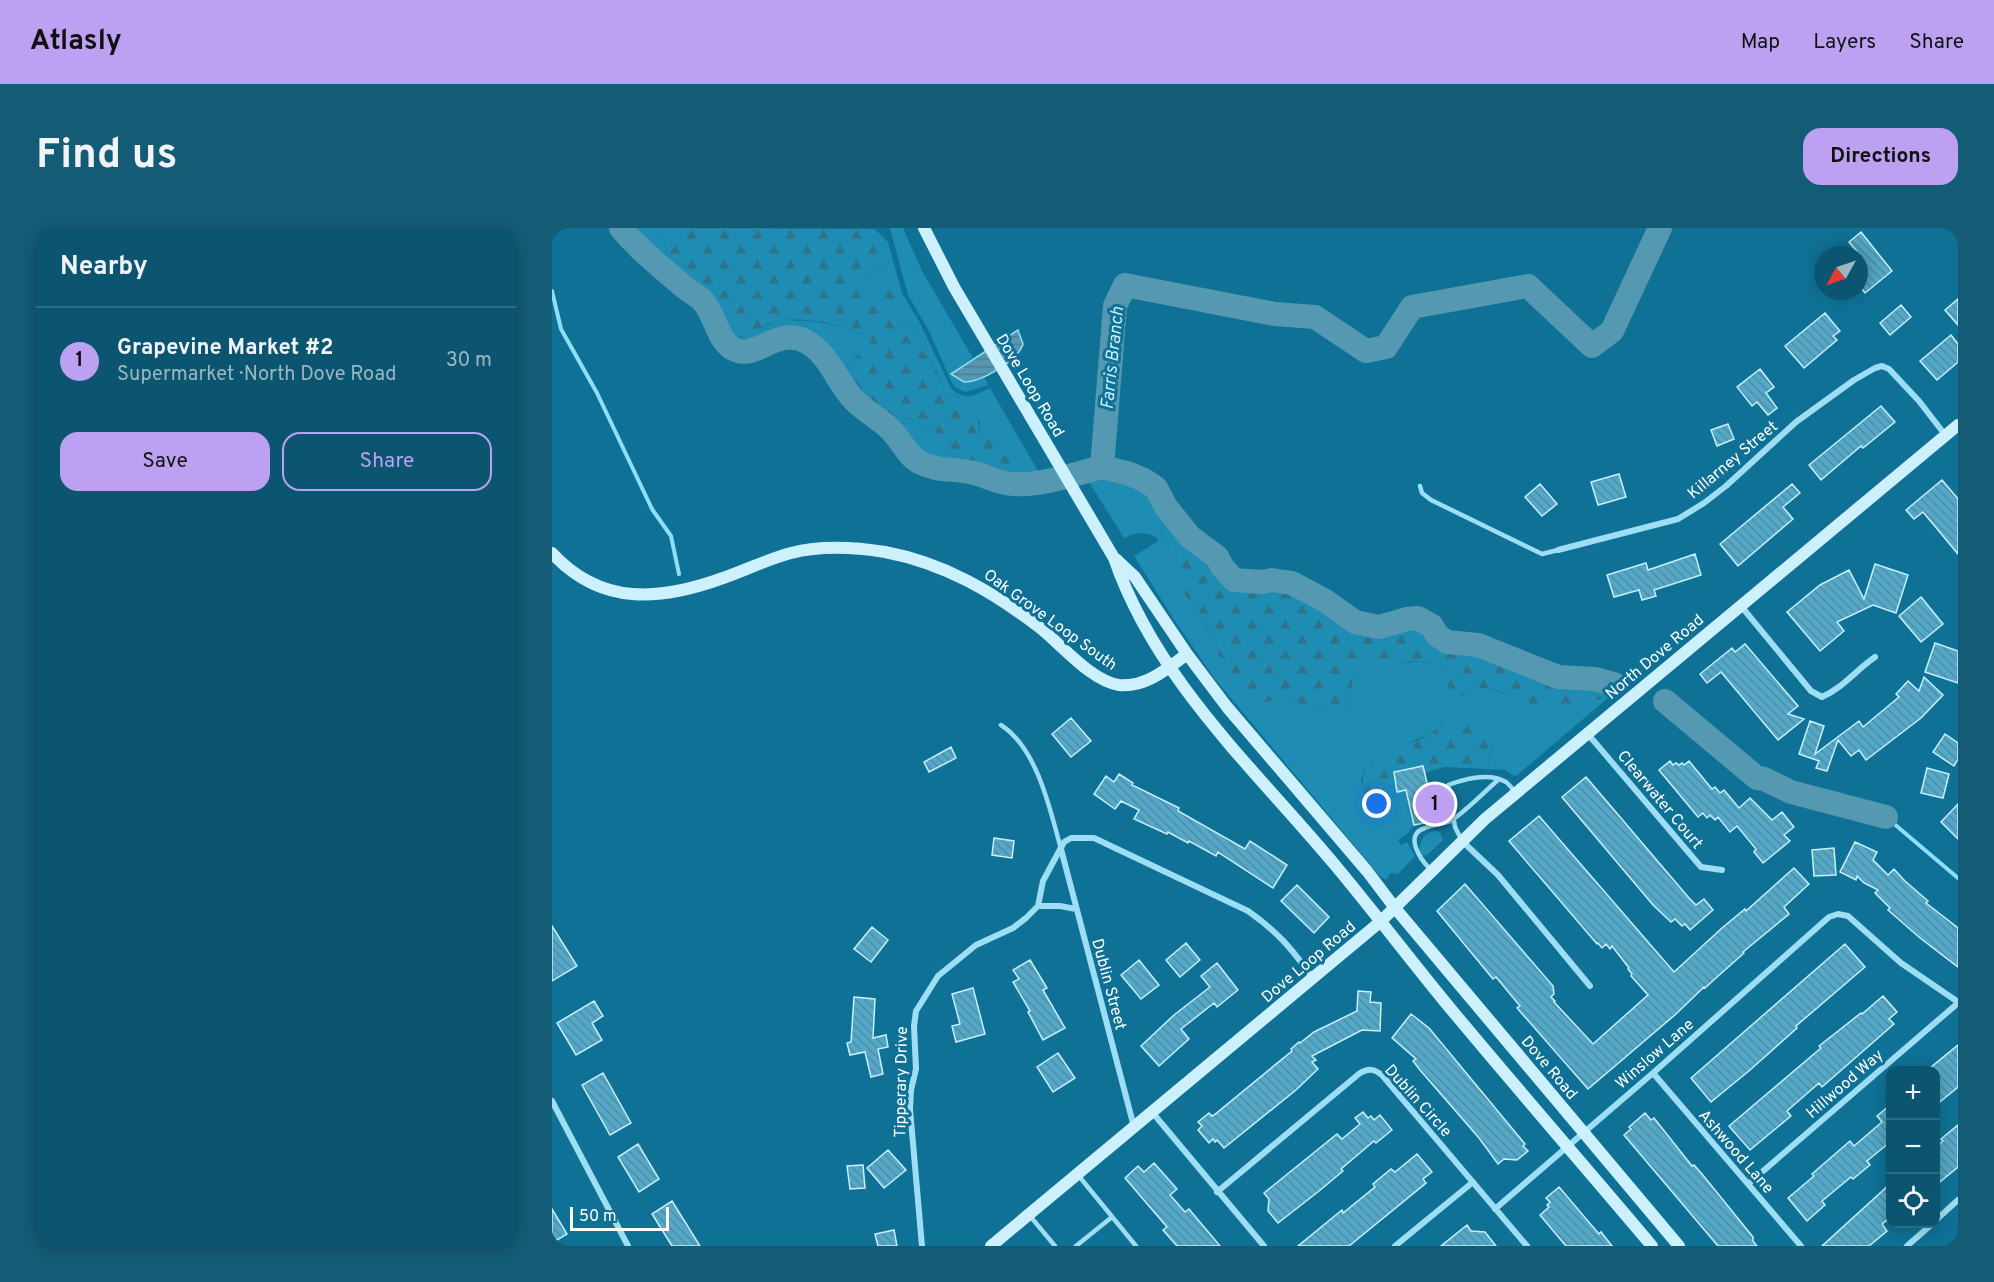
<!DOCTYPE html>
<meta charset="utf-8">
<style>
body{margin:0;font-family:Overpass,sans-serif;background:#145b75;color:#f1f3f6}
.controls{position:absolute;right:18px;bottom:18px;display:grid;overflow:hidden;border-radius:12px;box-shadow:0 3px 15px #0003}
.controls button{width:54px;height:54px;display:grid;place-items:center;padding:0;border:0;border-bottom:2px solid #2b6b83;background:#0b5570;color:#f1f3f6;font:30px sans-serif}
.compass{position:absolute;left:1262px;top:18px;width:54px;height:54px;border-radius:50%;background:#0b5570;box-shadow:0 3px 15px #0003;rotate:230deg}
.scale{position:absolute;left:18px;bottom:15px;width:99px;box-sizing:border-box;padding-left:6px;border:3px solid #fff;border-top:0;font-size:16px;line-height:21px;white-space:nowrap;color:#fff;-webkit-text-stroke:4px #0f7195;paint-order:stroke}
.you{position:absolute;left:825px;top:576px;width:21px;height:21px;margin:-15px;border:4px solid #fff;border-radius:50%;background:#1a73e8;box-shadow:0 0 0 9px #1a73e833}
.badge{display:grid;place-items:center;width:39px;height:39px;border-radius:50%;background:#bca0f2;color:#111;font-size:20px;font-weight:700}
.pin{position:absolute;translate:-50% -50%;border:3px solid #fff;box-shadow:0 2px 6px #0006}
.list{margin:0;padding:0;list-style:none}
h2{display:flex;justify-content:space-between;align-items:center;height:78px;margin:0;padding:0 24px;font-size:26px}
h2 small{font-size:20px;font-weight:400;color:#9ab7c3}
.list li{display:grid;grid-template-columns:39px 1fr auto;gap:18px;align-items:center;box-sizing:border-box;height:108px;padding:0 24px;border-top:2px solid #2b6b83}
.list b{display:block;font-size:22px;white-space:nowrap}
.list p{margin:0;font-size:20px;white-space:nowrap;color:#9ab7c3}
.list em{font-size:20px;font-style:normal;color:#9ab7c3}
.actions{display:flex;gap:12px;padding:18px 24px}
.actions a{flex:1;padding:14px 0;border:2px solid #bca0f2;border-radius:18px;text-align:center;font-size:21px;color:#bca0f2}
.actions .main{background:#bca0f2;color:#111}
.icon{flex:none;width:33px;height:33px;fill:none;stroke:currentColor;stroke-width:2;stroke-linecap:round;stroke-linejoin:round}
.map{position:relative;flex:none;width:1406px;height:1018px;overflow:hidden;border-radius:18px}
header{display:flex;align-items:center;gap:36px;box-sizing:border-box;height:84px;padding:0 30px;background:#bca0f2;color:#111}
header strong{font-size:28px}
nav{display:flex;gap:33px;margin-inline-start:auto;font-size:21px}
.intro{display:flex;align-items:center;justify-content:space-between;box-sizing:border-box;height:144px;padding:0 36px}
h1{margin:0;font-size:42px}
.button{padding:15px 27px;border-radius:18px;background:#bca0f2;color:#111;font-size:21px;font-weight:700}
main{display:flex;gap:36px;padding:0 36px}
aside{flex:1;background:#0b5570;border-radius:18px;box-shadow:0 3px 15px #0003}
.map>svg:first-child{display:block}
.green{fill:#1e8cb3}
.forest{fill:url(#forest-firs)}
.water{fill:url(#water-rules);stroke:#8fdef8;stroke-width:1.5}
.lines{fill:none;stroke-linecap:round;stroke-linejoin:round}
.stream{stroke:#8fdef8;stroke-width:4}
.river{stroke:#5499b1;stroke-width:24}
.building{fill:url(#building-back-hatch);stroke:#c6f0fe;stroke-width:1.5}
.lane{stroke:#9edef4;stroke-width:4.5}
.street{stroke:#9edef4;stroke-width:6}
.secondary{stroke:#cdf0fd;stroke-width:12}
.labels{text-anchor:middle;stroke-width:6;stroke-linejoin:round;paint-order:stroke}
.street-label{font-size:16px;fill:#fff;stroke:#0f7195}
.water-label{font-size:18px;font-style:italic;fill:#c8effc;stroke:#0f7195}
</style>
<header>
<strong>Atlasly</strong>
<nav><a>Map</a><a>Layers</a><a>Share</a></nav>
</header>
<div class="intro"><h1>Find us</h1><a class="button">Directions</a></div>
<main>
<aside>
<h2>Nearby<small></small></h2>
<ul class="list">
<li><span class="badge">1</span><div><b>Grapevine Market #2</b><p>Supermarket · North Dove Road</p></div><em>30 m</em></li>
</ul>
<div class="actions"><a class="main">Save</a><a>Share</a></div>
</aside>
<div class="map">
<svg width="1406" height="1018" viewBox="0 0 1406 1018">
<defs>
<pattern id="forest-firs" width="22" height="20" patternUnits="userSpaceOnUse" patternTransform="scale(1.5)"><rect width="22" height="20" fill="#1e8cb3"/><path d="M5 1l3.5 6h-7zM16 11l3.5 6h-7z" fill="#30728a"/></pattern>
<pattern id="water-rules" width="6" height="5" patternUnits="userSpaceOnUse" patternTransform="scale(1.5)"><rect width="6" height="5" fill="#5499b1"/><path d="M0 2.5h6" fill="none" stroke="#517e8e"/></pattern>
<pattern id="building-back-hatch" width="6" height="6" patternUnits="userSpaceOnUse" patternTransform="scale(1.5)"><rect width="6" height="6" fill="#53a8c7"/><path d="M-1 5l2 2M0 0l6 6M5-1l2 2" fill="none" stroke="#518ca2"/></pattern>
</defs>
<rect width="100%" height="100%" fill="#0f7195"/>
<path class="green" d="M 82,0 L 105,0 L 112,10 L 116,32 Z
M 338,0 L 351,0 L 370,43 L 421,130 L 400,146 C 408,155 421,155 432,149 L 436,157 L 414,164 L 404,160 L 400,155 L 377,103 L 356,67 Z
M 340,29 L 350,65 L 368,95 L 399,160 L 404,165 L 412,168 L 420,168 L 438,160 L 490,250 L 481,248 L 454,250 L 463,239 L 441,215 L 428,207 L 428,194 L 407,169 L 393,164 L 385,143 L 374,126 L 373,113 L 363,99 L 345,92 L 311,55 L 322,40 L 335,36 Z
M 228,92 C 258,92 294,95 320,112 L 291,142 C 273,114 256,94 220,105 C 209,109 199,113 188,114 L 180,110 L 176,104 L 192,111 L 204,102 Z
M 316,175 L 331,185 L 363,193 L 396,211 L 403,237 L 387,235 L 370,228 L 359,218 L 348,201 Z
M 550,239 C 568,242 591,247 604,260 C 610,267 613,278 619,285 L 612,291 L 610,312 L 622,314 L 626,329 L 625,351 L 636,371 L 642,375 L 652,391 L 655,404 L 664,414 L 667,428 L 674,431 L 673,438 L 681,447 L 686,457 L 731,468 L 740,474 L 768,478 L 782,486 C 802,478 797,472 800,455 C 801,448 807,440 810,434 L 851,436 L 868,433 L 885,437 L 900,446 L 909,468 L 918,460 L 936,460 L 961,470 L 1047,472 L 1065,457 L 1070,458 L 964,548 L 960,547 L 954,542 L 936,541 L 943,512 L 890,496 L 879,506 L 831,524 L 821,533 L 813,542 L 809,551 L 814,572 L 840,576 L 845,564 L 854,563 L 862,597 L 856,605 L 846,612 L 849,617 L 855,614 L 863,628 L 846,646 L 839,645 L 834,652 L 827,647 L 663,451 L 619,387 L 582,328 L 606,313 L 604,309 C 594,303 582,305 572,310 L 531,244 Z
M 883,603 L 888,604 L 891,612 L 875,627 L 870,628 L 867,624 C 868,613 872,604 883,603 Z"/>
<path class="forest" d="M 105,0 L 323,1 L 336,14 L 340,29 L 335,36 L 322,40 L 311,55 L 342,63 L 348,79 L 345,92 L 363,99 L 373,113 L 374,126 L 385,143 L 393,164 C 417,173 427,181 428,207 L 441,215 L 461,218 L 463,239 L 454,250 L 446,250 L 422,238 L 403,237 L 396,211 L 363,193 L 331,185 L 316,175 L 306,167 L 291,142 L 320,112 C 301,97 254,89 230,92 C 216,94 203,103 192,111 L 176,104 L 167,80 L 151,60 L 130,47 L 116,32 L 112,10 Z
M 619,285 L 638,309 L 665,329 L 671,340 L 682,352 L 710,354 L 720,352 L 740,355 L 772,372 L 803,394 L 827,399 L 855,391 L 866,390 L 880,398 L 885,407 L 895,414 L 926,417 L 1006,449 L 1043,451 L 1065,457 C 1054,466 1044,475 1029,479 C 1010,485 979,477 960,470 C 952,466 943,461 934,460 C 916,458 914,467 899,468 L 895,459 L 900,446 C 891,440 880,434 869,433 C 844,431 836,455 811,434 C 807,440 801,448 800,455 C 797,472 802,478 782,486 L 768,478 L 740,474 L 731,468 L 713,475 C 704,471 695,466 688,459 C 682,453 679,445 673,438 L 674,431 L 667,428 L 664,414 L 655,404 L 652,391 L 642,375 L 636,371 L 624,351 L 626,329 L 622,314 L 610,312 L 612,291 Z
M 903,494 C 920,495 933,498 943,512 L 936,541 L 892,539 L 873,545 L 871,538 L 842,544 C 845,563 848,571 830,583 L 820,580 C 805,558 808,540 830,524 C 841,517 855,516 866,512 C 878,508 881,502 890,497 C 893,495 899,495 903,494 Z"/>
<path class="water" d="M 466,102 L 471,116 C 466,133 429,154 412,154 L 399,146 Z"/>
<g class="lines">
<path class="stream" d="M 0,63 L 9,101 L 45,165 L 100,281 L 119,308 L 127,346
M 1334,589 L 1406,650"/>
<path class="river" d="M 69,0 C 87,22 110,40 132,59 C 138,64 145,67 150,72 C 164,86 165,117 186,123 C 207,129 227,98 255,114 C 278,127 285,155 303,173 C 314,184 328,191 339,202 C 349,212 355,228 369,235 C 386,244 404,240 422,245 C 435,248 447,256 461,256 C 490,258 522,246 550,239 L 563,78 L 573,57 L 723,86 L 763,89 L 814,123 L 834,119 L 860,79 L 976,58 L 1040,118 L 1060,103 L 1108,0
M 550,239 L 578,246 L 592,252 L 604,260 L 614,279 L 638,309 L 665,329 L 671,340 L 682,352 L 710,354 L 720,352 L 740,355 L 772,372 L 803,394 L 827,399 L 855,391 L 866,390 L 880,398 L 885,407 L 895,414 L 926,417 L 1006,449 L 1043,451 L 1062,456
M 1113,473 L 1205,550 L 1212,551 L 1239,564 L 1334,589"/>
</g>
<path class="building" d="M 1309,4 L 1340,43 L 1313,65 L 1307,57 L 1307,26 L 1297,14 Z
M 1406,71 L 1406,97 L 1393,82 Z
M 1349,77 L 1359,89 L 1338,107 L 1328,95 Z
M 1273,85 L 1288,103 L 1281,108 L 1285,112 L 1252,140 L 1233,118 Z
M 1399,107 L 1406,116 L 1406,134 L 1385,152 L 1368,133 Z
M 1208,141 L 1222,159 L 1214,165 L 1225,180 L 1216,187 L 1205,174 L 1200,178 L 1185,159 Z
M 1329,178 L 1343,194 L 1311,220 L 1309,218 L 1269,252 L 1257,237 Z
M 1176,196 L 1182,211 L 1165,218 L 1159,202 Z
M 1067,246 L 1074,269 L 1046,277 L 1039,254 Z
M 1390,252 L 1406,271 L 1406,326 L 1371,284 L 1362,291 L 1354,282 Z
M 988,256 L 1005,276 L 990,288 L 973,269 Z
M 1240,256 L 1248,265 L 1231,279 L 1241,291 L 1186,338 L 1168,316 Z
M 1143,326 L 1149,347 L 1102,362 L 1104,368 L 1090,372 L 1087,362 L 1062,369 L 1055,347 L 1094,335 L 1096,342 Z
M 1323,336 L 1356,347 L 1344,385 L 1321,377 L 1285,394 L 1292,403 L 1268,423 L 1235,384 L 1268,357 L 1297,342 L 1312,371 Z
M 1369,369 L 1391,396 L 1369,414 L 1347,388 Z
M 1383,415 L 1406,423 L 1406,455 L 1373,444 Z
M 1193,416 L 1246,478 L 1236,486 L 1252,491 L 1226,512 L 1169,444 L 1155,455 L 1148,446 L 1180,420 L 1183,424 Z
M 1372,449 L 1391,467 L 1369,490 L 1314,532 L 1307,522 L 1299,528 L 1286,512 L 1275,543 L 1264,540 L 1267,533 L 1247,526 L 1258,493 L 1272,498 L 1263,526 L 1307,493 L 1311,499 L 1347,469 L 1344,466 L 1356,453 L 1367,463 Z
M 519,490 L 539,513 L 519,529 L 500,506 Z
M 1393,506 L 1406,515 L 1406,531 L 1402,538 L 1381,524 Z
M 399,519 L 404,530 L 377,544 L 372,534 Z
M 1118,533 L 1121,537 L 1124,535 L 1127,537 L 1130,535 L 1132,537 L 1137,533 L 1160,561 L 1163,559 L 1168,565 L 1172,562 L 1187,580 L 1198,570 L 1220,592 L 1230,584 L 1242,599 L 1232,607 L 1238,613 L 1211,635 L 1202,624 L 1204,621 L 1185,598 L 1178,604 L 1166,589 L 1163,592 L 1158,587 L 1155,590 L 1151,585 L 1146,589 L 1107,542 Z
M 871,538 L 876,559 L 879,559 L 887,592 L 862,597 L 854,562 L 845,564 L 842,544 Z
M 1375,540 L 1397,546 L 1391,570 L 1369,565 Z
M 567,546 L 581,555 L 580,557 L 627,580 L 626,583 L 693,621 L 698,613 L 735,637 L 721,660 L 666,624 L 664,628 L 637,613 L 636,615 L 616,604 L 615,606 L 582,591 L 587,582 L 569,573 L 563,581 L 542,566 L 554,548 L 562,554 Z
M 1034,549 L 1137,670 L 1144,677 L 1152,671 L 1161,682 L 1138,702 L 1133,696 L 1130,698 L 1123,691 L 1119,694 L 1101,677 L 1010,569 Z
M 1406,576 L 1406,611 L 1389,594 Z
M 987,588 L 1122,744 L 1170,700 L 1193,681 L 1194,683 L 1242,640 L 1257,656 L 1232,679 L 1237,686 L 1191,724 L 1192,725 L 1164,750 L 1153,760 L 1152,759 L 1124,786 L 1036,861 L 965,780 L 968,778 L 944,749 L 941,751 L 885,683 L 913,656 L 1001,758 L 1002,766 L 999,769 L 1003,773 L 1002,774 L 1041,816 L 1096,767 L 1079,748 L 1080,746 L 1076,741 L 1077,740 L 1060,718 L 1058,721 L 1054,716 L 1050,720 L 1046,715 L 1045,716 L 957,613 Z
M 442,610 L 462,613 L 460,630 L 440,627 Z
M 1303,614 L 1325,624 L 1321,632 L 1336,647 L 1342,641 L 1353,653 L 1376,673 L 1374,675 L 1406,700 L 1406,739 L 1368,710 L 1336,682 L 1338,680 L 1323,665 L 1326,662 L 1312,655 L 1305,648 L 1304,652 L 1288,644 Z
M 1282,620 L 1284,647 L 1262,648 L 1260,622 Z
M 745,657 L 777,689 L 762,705 L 729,673 Z
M 0,698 L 25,738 L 0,753 Z
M 320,699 L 336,712 L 319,734 L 302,721 Z
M 634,715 L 648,732 L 628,749 L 614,732 Z
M 1293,716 L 1313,739 L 1244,798 L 1245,800 L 1198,842 L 1159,874 L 1139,850 Z
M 478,732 L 495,760 L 491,762 L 513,800 L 491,812 L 476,784 L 478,783 L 461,754 L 467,751 L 461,742 Z
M 587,732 L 607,757 L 589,771 L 569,747 Z
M 665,735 L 686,762 L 665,779 L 662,775 L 629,801 L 637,811 L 607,838 L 589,818 L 622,787 L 658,759 L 649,748 Z
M 421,760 L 433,806 L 404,814 L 400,798 L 408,796 L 400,766 Z
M 806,763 L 819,764 L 818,774 L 829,775 L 828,803 L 810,802 L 760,828 L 764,832 L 760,834 L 766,841 L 744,862 L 672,920 L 665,912 L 663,914 L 661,911 L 657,915 L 646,902 L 650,898 L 646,894 L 657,885 L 660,888 L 662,887 L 740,823 L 739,821 L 747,814 L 748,815 L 762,804 L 805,783 Z
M 1331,768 L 1345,784 L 1337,791 L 1342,796 L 1270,859 L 1267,855 L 1235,883 L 1239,888 L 1198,922 L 1177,898 L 1269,820 L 1267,818 L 1309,785 L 1310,786 Z
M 302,769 L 323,771 L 321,810 L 334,807 L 336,819 L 326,821 L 331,846 L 319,849 L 313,824 L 298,827 L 295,815 L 299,814 Z
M 42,773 L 51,788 L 40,795 L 50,812 L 24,827 L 5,795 Z
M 859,786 L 877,800 L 973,916 L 971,918 L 976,923 L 965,932 L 952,931 L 946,936 L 927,910 L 868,842 L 861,833 L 864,831 L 840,810 Z
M 1406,817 L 1406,859 L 1383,878 L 1383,843 L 1378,840 Z
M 506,825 L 523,850 L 501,864 L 485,839 Z
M 51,845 L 79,895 L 58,907 L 30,857 Z
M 1338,877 L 1338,914 L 1315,933 L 1318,937 L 1301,951 L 1299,949 L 1270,973 L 1273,977 L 1255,993 L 1236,970 L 1262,948 L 1260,946 L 1298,913 L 1302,918 L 1330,894 L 1325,888 Z
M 811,884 L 816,890 L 819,888 L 822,892 L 828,887 L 840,902 L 824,915 L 822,913 L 789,941 L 791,943 L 767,963 L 726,995 L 716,983 L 717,971 L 712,965 L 785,906 L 790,911 L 808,896 L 803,890 Z
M 1093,885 L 1099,892 L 1102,890 L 1140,938 L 1142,937 L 1150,946 L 1201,1009 L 1201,1013 L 1205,1018 L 1166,1018 L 1072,907 L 1079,901 L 1077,899 Z
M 1406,897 L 1406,939 L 1383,958 L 1383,919 L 1391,913 L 1389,911 Z
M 86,916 L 107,951 L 87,964 L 66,929 Z
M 336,922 L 354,942 L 332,960 L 315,940 Z
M 865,926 L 880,944 L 871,951 L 874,955 L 797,1018 L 746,1018 L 790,982 L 791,985 L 823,959 L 821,956 L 839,941 L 843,944 Z
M 602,935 L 625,961 L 618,967 L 633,984 L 637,981 L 668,1018 L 625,1018 L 611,1002 L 615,999 L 573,950 L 586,938 L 592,944 Z
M 311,937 L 313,960 L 298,961 L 295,938 Z
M 1338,956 L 1338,990 L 1330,996 L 1335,1003 L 1317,1018 L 1270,1018 Z
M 1007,959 L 1047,1006 L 1049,1004 L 1060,1018 L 1014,1018 L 988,987 L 997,979 L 995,977 L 998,974 L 994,970 Z
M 120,973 L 148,1018 L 120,1018 L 100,986 Z
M 0,981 L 15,1006 L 0,1015 Z
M 915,997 L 919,1003 L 933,1004 L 944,1018 L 889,1018 Z
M 342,1002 L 345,1018 L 326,1018 L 323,1006 Z"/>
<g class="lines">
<path class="lane" d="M 868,258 L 870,265 L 879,272 L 990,326 L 1006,322
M 449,497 C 485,520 498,581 509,621
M 910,613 L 903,599 L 896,557 C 912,551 937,544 954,554 C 957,556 961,562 964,565
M 878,641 C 869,632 851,607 873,600 C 883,596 890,597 900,592 C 916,581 931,565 946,552
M 526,947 L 584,1018
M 478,988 L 503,1018
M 524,1018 L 560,989"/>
<path class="street" d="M 1006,322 L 1126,291 L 1152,275 L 1174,258 L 1244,194 L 1302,152 L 1323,140 L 1330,138 L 1337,141 L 1367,173 L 1394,208
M 1189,378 L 1259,463 L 1270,469 C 1292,459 1304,442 1323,429
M 1035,505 L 1149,639 L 1170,642
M 910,613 L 946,647 L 1038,758
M 509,621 L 582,899
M 486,678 L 508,678 L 524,681
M 1101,845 L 1249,1018
M 0,873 L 76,1018
M 600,884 L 712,1018
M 1196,956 L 1406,775
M 665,964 L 808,845 C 817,840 822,841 830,847 L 975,1018
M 943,981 L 1101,845 L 1277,689 L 1286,686 L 1296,688 L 1349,735 L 1406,774
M 1384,992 L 1406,972
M 370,1018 L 358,881 L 359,862 L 364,841 L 362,798 L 364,783 L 386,748 L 424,717 L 461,700 L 474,690 L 486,678 L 491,653 L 512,614 L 519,610 L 542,610 L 696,683 C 726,704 739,720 761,750
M 843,1018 L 921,954
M 1355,1018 L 1380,996"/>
<path class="secondary" d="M 372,0 L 402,59 L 562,330 C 604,452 702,540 783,637 C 824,686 862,737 903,786 C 968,864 1035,941 1100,1018
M 0,325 C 49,378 108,373 171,350 C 194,342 216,331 239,325 C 270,317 302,319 333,324 C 392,335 441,364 487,399 C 509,416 539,453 567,457 C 593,460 615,441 635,426
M 564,331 L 583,349 L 635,426 L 675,479 L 815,643 L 843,680 L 1127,1018
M 439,1018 L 828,694 L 933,591 L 1406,197"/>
</g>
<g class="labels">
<g class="street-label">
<text transform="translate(479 157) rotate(59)" y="6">Dove Loop Road</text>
<text transform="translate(1180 231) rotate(-40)" y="6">Killarney Street</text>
<text transform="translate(499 391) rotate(36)" y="6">Oak Grove Loop South</text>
<text transform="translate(1102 428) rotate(-40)" y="6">North Dove Road</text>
<text transform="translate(1109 571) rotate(50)" y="6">Clearwater Court</text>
<text transform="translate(756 733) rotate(-40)" y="6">Dove Loop Road</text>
<text transform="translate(558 756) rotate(75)" y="6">Dublin Street</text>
<text transform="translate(1102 825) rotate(-41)" y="6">Winslow Lane</text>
<text transform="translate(998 839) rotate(50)" y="6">Dove Road</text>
<text transform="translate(348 854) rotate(-89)" y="6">Tipperary Drive</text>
<text transform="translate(1292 855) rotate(-41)" y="6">Hillwood Way</text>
<text transform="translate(867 872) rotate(48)" y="6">Dublin Circle</text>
<text transform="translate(1185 923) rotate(49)" y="6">Ashwood Lane</text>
</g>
<g class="water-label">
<text transform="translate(560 130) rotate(-84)" y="6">Farris Branch</text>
</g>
</g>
</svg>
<div class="controls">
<button>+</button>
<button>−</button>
<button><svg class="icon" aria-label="locate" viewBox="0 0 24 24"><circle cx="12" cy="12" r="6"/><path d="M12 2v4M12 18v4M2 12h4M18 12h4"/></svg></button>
</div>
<svg class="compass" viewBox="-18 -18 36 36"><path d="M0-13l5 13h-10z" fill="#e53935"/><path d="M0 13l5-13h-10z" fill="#9ab7c3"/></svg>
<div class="scale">50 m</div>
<div class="you"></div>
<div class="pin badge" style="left:883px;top:576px">1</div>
</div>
</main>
